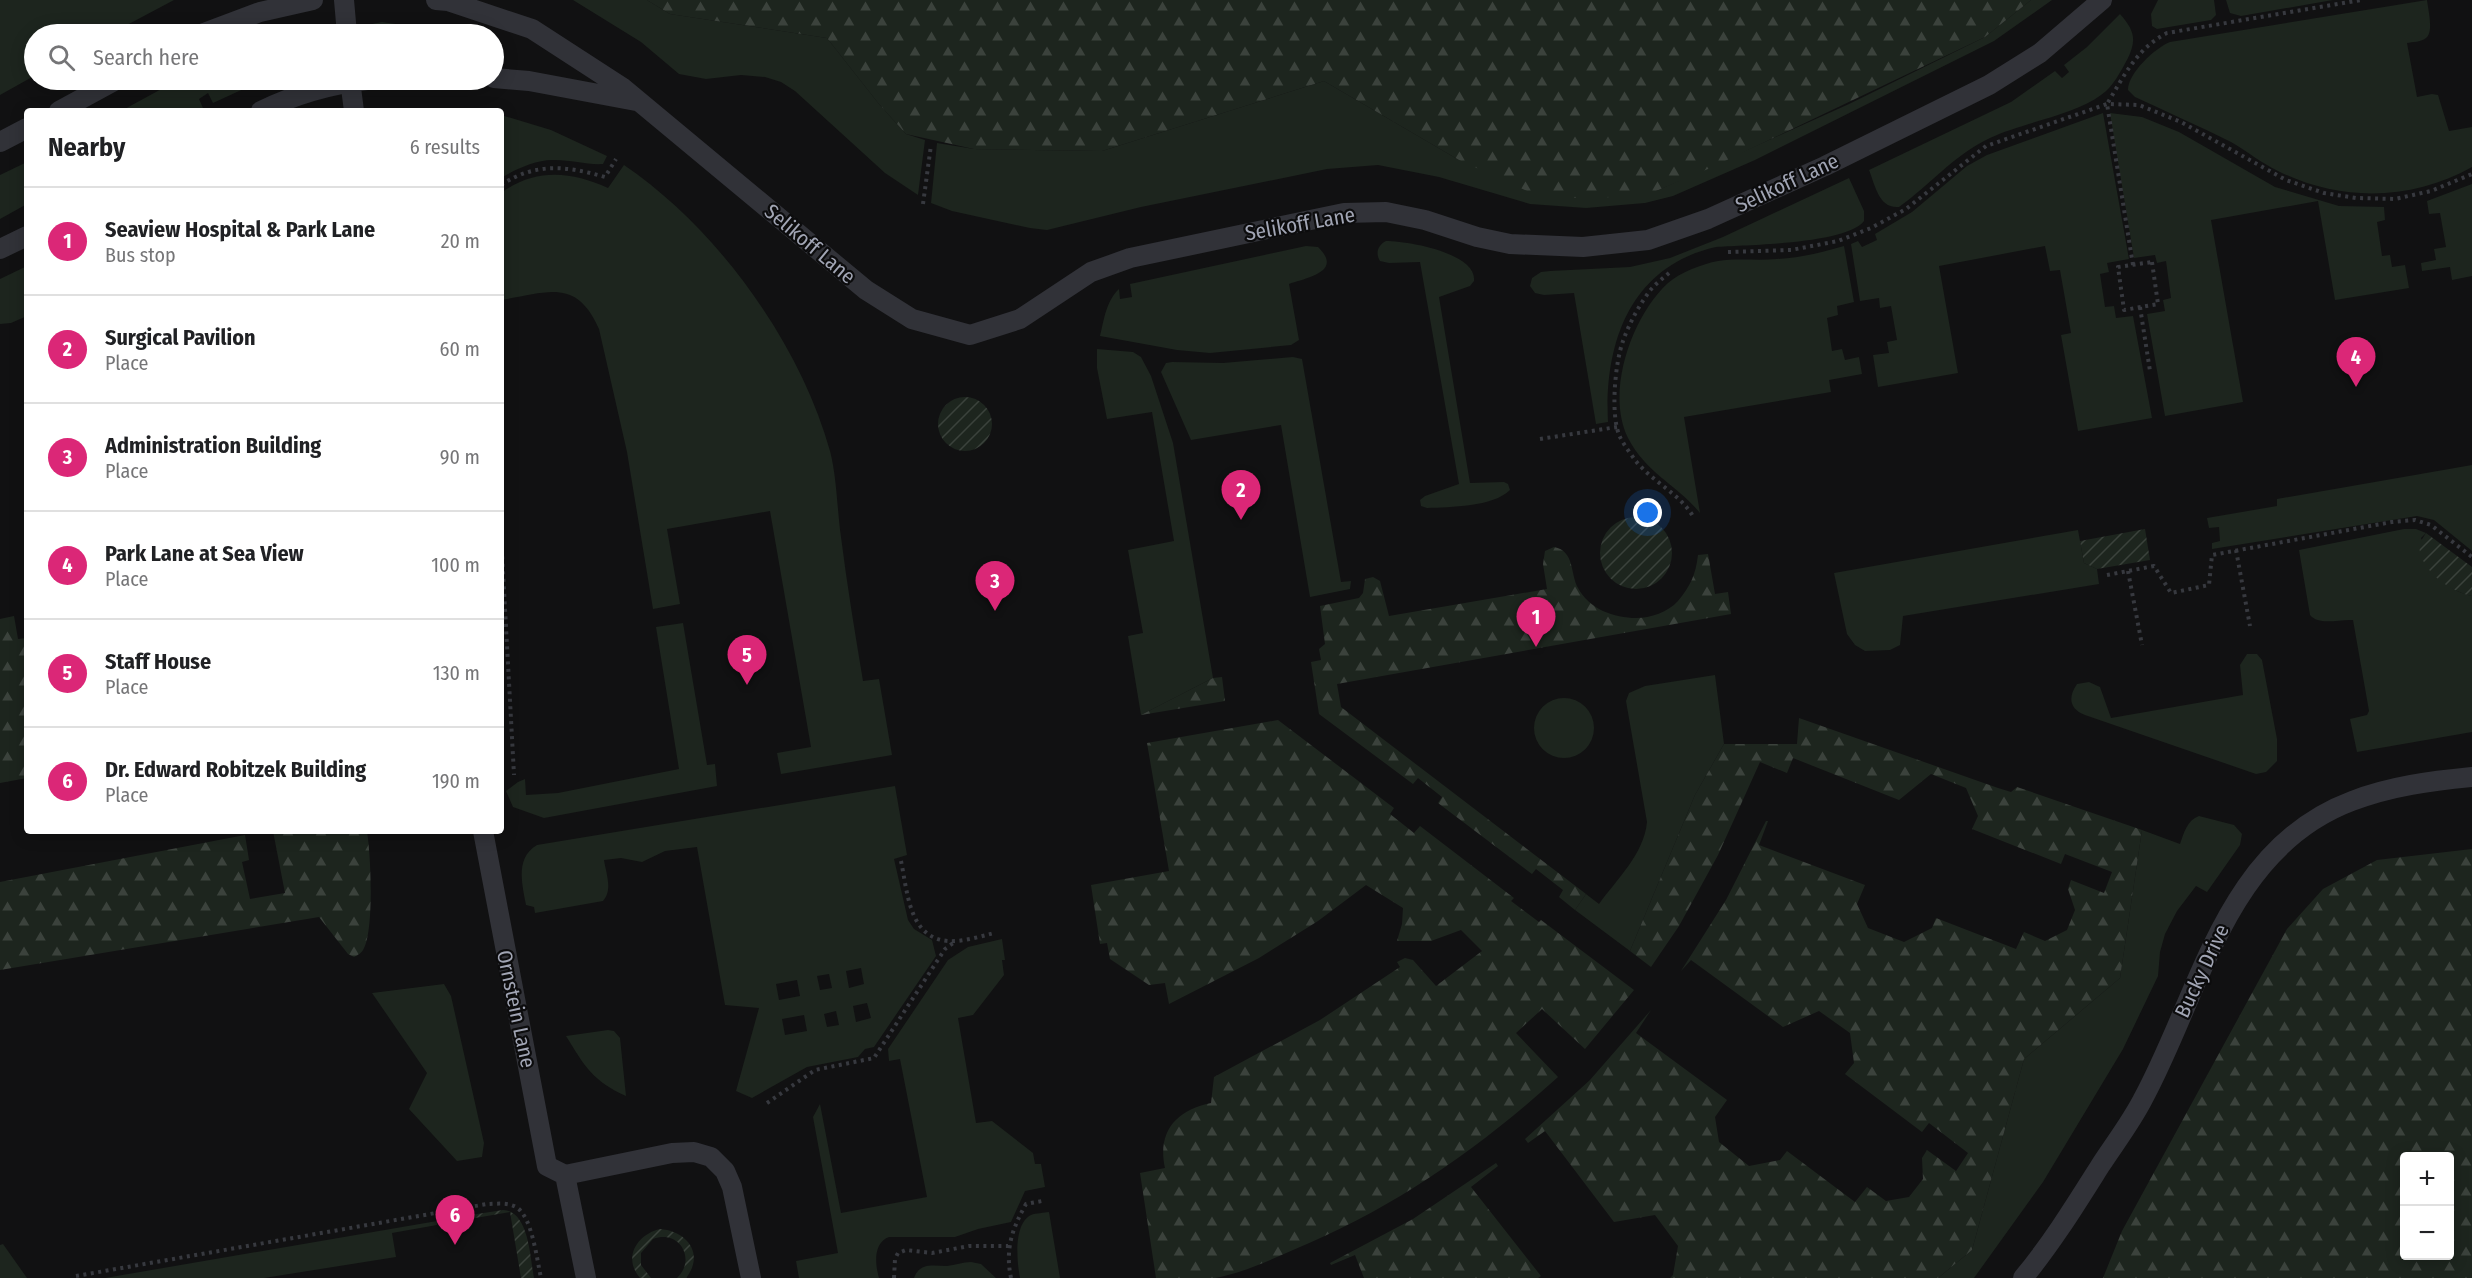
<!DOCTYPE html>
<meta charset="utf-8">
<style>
body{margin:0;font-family:"Fira Sans Condensed",sans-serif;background:#f6f6f6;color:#202124}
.controls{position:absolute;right:18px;bottom:18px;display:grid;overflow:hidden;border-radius:6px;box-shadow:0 3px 15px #0003}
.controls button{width:54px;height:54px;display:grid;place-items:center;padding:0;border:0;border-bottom:2px solid #e0e0e0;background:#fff;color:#202124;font:30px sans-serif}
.you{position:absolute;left:1648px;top:513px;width:21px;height:21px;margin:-15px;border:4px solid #fff;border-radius:50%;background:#1a73e8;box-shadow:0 0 0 9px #1a73e833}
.badge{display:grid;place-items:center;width:39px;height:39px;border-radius:50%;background:#db2777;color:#fff;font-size:20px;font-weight:700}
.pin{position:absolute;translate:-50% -50px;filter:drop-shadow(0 2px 3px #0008)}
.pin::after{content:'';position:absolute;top:32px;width:21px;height:18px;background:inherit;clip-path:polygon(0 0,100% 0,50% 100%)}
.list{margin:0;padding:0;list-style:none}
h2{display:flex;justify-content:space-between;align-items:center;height:78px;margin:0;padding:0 24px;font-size:26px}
h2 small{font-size:20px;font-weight:400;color:#757577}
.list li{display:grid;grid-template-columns:39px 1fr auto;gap:18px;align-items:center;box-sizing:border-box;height:108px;padding:0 24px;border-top:2px solid #e0e0e0}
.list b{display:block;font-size:22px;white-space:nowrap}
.list p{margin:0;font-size:20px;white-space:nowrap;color:#757577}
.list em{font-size:20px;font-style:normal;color:#757577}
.icon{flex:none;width:33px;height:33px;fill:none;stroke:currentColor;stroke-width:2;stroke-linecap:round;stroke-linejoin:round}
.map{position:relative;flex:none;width:2472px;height:1278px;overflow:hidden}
.search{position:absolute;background:#fff;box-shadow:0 3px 15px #0003;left:24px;top:24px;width:480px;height:66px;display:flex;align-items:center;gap:15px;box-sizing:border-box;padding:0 21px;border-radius:33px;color:#757577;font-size:22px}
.panel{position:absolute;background:#fff;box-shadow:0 3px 15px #0003;left:24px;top:108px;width:480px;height:726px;border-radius:6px}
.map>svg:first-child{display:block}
.green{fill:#1d251e;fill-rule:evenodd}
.forest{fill:url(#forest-firs);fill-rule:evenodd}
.garden{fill:url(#garden-furrows)}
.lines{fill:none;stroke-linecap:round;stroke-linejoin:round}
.path{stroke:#37393f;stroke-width:4;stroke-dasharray:3 4.5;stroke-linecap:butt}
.lane{stroke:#313238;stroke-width:20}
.labels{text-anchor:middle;stroke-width:4.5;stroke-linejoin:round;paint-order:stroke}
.street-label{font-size:21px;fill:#a1a5b4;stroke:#0c0c0d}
</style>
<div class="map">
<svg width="2472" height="1278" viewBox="0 0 2472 1278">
<defs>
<pattern id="forest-firs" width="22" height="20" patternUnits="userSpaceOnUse" patternTransform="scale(1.5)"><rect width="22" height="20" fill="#1d251e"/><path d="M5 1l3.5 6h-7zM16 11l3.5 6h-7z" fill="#3b423c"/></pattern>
<pattern id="garden-furrows" width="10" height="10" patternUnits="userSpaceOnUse" patternTransform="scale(1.5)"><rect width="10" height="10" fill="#1d251e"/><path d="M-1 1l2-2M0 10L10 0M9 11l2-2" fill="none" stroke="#3b423c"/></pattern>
</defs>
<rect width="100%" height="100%" fill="#111112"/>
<path class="green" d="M 0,0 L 174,0 L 110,34 L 34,34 L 34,76 L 0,95 Z
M 573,0 L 647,0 L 670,14 L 827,38 L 879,104 L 906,134 L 925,140 L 918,195 L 885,173 L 795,91 L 781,82 L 765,77 L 741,75 L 706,79 L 679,74 L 641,42 Z
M 2031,0 L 2052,0 L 1994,41 L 1755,160 L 1673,196 L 1645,203 L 1586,208 L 1530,204 L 1439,177 L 1378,165 L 1327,169 L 1141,207 L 1047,230 L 1030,228 L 952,211 L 931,203 L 937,143 L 974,149 L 1102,151 L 1324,81 L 1459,160 L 1656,191 L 1849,104 L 1985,37 Z
M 2158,0 L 2214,0 L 2216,15 L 2211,20 L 2157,29 L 2152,26 L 2151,14 Z
M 2226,0 L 2333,0 L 2241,16 L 2230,13 Z
M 2427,0 C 2428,9 2434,32 2426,38 C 2422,42 2412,42 2407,43 L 2417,97 L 2432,94 L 2438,95 L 2449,131 L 2472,127 L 2472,167 C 2412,201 2340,202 2278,171 C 2261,163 2247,151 2231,142 C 2199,126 2167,112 2135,97 L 2128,90 C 2128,73 2155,48 2170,42 Z
M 2120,14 C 2134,30 2137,39 2128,58 C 2121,71 2113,87 2101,95 C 2075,115 2021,123 1990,138 C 1955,154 1930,185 1899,207 C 1879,209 1875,185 1869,170 L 2011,102 L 2055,71 L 2062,78 L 2069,72 L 2064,65 L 2087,47 Z
M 382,22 L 464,34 L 368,34 L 372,24 Z
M 178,80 L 188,80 L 191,83 L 198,80 L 263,80 L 213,103 L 208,93 L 199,99 L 203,108 L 197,111 L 121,111 Z
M 2103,113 L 2129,259 L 2107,263 L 2109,272 L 2100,274 L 2105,307 L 2114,306 L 2116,318 L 2133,316 L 2152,418 L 2078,431 L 2061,335 L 2071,333 L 2060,270 L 2050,271 L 2045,246 L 1939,266 L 1958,373 L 1878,387 L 1873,355 L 1889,353 L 1887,342 L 1897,340 L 1891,306 L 1880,308 L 1879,298 L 1860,301 L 1851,244 L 1858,241 L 1862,247 L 1877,240 L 1875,234 L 1912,212 L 1967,166 L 1987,155 Z
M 2110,113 L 2142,117 L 2179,132 L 2275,187 L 2339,206 L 2384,207 L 2385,220 L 2377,222 L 2382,256 L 2390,255 L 2392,267 L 2405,265 L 2409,288 L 2335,300 L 2318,201 L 2211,220 L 2243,402 L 2165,416 L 2147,314 L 2165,311 L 2163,300 L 2171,298 L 2166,261 L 2157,263 L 2155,255 L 2134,258 Z
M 501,115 L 551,130 L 607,156 L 603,164 C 587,165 572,160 555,160 C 537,159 516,169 501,178 Z
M 27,162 L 27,204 L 0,219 L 0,175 Z
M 624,165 C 717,228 800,343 830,451 C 837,478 837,509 841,537 C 847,585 855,633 863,681 L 879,679 L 892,755 L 781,774 L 777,753 L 811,747 L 770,511 L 667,529 L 680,604 L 653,609 L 627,452 L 599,329 C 576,277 547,293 501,300 L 501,193 C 535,168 571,171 608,188 Z
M 1849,178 L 1864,211 L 1864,221 C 1847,244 1746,245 1716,247 C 1631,266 1604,342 1608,422 L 1596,424 L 1574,293 L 1544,295 L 1535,293 L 1530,286 L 1532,278 L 1541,272 L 1550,271 L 1630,267 L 1670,258 L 1723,237 Z
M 2472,184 L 2472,276 L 2452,280 L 2450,267 L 2422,271 L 2421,263 L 2436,260 L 2434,249 L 2446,247 L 2440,213 L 2429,214 L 2427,201 Z
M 1386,241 C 1408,241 1477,253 1474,281 L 1470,286 L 1439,297 L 1470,483 L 1504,482 L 1508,484 L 1510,490 C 1493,507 1450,507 1427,508 L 1421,506 L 1420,500 L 1425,496 L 1459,484 L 1420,262 L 1389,263 L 1380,261 C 1375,253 1378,245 1386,241 Z
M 1306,246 L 1318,247 C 1344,272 1306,278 1289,284 L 1299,340 L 1291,345 L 1210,353 L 1177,350 L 1100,336 C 1104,320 1106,301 1119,289 L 1120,299 L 1132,297 L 1130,284 Z
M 1844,246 L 1854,302 L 1837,306 L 1838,315 L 1827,318 L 1832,351 L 1842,349 L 1845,360 L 1859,357 L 1862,374 L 1829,380 L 1831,392 L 1684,417 L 1700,513 C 1677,485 1646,473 1628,438 C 1605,392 1632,316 1668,283 C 1681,272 1702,264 1718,261 C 1737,258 1758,261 1777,259 C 1800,258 1823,252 1844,246 Z
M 27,266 L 27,316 L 11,323 L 0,324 L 0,279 Z
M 1097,349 L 1133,352 L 1141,357 L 1151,376 L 1173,443 L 1213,678 L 1141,715 L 1128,636 L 1143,633 L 1128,550 L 1174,541 L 1152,412 L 1107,419 L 1097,368 Z
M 1293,357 L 1302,359 L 1341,582 L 1351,581 L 1350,589 L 1310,597 L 1281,425 L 1191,440 L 1161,372 L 1166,363 L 1172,362 L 1223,363 Z
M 2472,465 L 2472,551 L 2434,520 L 2417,516 L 2212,549 L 2212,543 L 2220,541 L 2219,527 L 2209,528 L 2207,518 L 2277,506 L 2277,499 Z
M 2404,529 L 2416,529 L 2426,533 L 2421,538 C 2435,567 2438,588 2472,596 L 2472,732 L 2357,752 L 2350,719 L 2367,715 L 2369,711 L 2353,620 C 2339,619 2319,626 2310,615 L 2299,550 Z
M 2078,530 L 2084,563 L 2097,569 L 2099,584 L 1903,616 L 1900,645 L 1890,650 L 1865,651 L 1855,645 L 1847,634 L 1834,573 Z
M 683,623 L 707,765 L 715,764 L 717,786 L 544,818 L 513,807 L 506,791 L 518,782 L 525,779 L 526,795 L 558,793 L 679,769 L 656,627 Z
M 2247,654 L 2257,654 L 2262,660 L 2277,739 L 2277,761 L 2266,772 L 2256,774 L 2085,715 C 2069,709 2068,697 2077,684 L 2089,682 L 2100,687 L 2111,718 L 2243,695 L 2240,665 Z
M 1715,675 L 1724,744 L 1695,795 L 1630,951 L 1575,910 L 1586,894 L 1599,904 C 1617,879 1644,854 1647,822 L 1626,701 L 1629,693 L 1645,686 Z
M1534 728a30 30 0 1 1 60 0a30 30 0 1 1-60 0Z
M 895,786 L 907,855 L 894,859 L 908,920 L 914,929 L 932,940 L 936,956 L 874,1047 L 865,1049 L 858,1057 L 807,1067 L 752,1098 L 736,1091 L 759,1008 L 725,1005 L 697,847 L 665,851 L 642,862 L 621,858 L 604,860 C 606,873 613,890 603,901 L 535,913 L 534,907 L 526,905 C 522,884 515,858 537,845 ZM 861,968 L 864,984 L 849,988 L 846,971 ZM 829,974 L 832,988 L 820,990 L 817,976 ZM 797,980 L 800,996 L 779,1000 L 776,984 ZM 867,1003 L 871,1018 L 856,1022 L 853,1006 ZM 836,1011 L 839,1025 L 827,1027 L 824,1014 ZM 804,1015 L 807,1031 L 785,1035 L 782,1019 Z
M 2199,816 L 2234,825 L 2242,834 L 2240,845 L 2207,892 L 2196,886 L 2177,911 L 2165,934 L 2160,952 L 2158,976 L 2123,1049 L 2043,1182 L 1974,1278 L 1938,1278 L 1972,1250 L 2024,1059 L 2120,978 L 2142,830 L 2180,844 C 2184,833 2187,820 2199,816 Z
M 1002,939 L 1005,960 L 1002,960 L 1004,975 L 973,1015 L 958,1018 L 976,1123 L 992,1121 L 1033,1153 L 1035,1164 L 1041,1164 L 1045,1187 L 1025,1191 L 1011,1222 L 978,1229 L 955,1237 L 889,1237 C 873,1243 875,1264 879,1278 L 799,1278 L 796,1261 L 838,1253 L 813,1117 L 820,1104 L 841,1213 L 927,1197 L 900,1059 L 889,1061 L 888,1049 L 948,960 L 968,947 Z
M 444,984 L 451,996 L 484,1143 L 482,1157 L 457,1161 L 409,1109 L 427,1073 L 372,993 Z
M 608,1030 L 614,1031 L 620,1038 L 626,1096 C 593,1081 585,1067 566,1036 Z
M 1049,1212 L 1060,1278 L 1020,1278 C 1017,1263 1013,1224 1031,1215 C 1036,1213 1044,1213 1049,1212 Z
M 437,1221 L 437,1225 L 392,1233 L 396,1257 L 264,1278 L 105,1278 Z
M 3,1244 L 27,1278 L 0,1278 L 0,1245 Z
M 971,1262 L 981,1264 L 996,1278 L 914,1278 C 920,1262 933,1266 947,1266 C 955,1265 963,1262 971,1262 Z"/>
<path class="forest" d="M 647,0 L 2031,0 L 1985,37 L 1708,169 L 1656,191 L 1595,199 L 1538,196 L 1459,160 L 1324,81 L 1102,151 L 974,149 L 906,134 L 879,104 L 827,38 L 670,14 Z
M 1554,547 C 1575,551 1570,574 1578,588 C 1589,609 1614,618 1636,618 C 1651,618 1668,612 1678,601 C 1690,587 1696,574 1698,555 L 1708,554 L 1715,594 L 1728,592 L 1731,614 L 1337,684 L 1341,707 L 1586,894 L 1575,910 L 1559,897 L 1563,890 L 1536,869 L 1532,874 L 1438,803 L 1442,797 L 1418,778 L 1413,784 L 1319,714 L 1311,662 L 1321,660 L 1319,649 L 1325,644 L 1320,606 L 1359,598 L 1363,593 L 1365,579 L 1373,577 L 1380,581 L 1389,616 L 1547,589 L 1543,564 L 1545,551 Z
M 14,616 L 18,639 L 27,638 L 27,778 L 0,783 L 0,619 Z
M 1222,677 L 1225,701 L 1141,715 L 1213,678 Z
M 1799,718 L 1998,788 L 2011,792 L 2017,787 L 2142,830 L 2120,978 L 2024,1059 L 1972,1250 L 1938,1278 L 1670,1278 L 1673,1275 L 1678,1246 L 1655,1215 L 1614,1222 L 1545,1131 L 1528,1143 L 1525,1139 L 1590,1080 L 1651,1010 L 1636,1033 L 1727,1100 L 1715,1117 L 1719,1142 L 1749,1166 L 1780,1160 L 1787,1151 L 1855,1202 L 1867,1187 L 1886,1201 L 1909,1197 L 1923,1179 L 1922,1158 L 1927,1150 L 1956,1171 L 1968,1153 L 1929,1123 L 1922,1132 L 1845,1074 L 1854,1063 L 1850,1033 L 1819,1011 L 1783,1027 L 1691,960 L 1681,971 L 1726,900 L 1766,821 L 1768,821 L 1759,845 L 1865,885 L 1857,904 L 1868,928 L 1904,942 L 1932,928 L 1936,918 L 2016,949 L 2024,932 L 2045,941 L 2067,930 L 2075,910 L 2068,889 L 2071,880 L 2104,893 L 2112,872 L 2065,854 L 2061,864 L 1972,829 L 1978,816 L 1966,788 L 1931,774 L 1899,800 L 1793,758 L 1787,773 L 1760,762 L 1718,855 L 1679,926 L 1651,967 L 1630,951 L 1695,795 L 1724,744 L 1797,744 Z
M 1278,720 L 1394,808 L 1390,814 L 1414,833 L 1420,826 L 1514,898 L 1511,901 L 1539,922 L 1541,920 L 1634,990 L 1585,1049 L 1542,1009 L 1516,1033 L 1558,1077 C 1476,1151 1394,1208 1293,1250 C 1268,1261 1242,1273 1215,1278 C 1197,1278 1175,1278 1156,1278 L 1140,1173 L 1165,1168 C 1157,1132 1176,1110 1211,1103 L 1214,1077 L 1320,1020 L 1400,967 L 1397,962 L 1405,958 L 1413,960 L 1436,986 L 1482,951 L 1461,930 L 1431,941 L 1397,941 L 1402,924 L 1403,908 L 1366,885 L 1318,921 L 1259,958 L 1169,1004 L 1165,983 L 1149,985 L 1110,959 L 1107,943 L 1100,944 L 1091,885 L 1169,871 L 1147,743 Z
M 273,831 L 367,832 C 371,854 374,929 364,948 C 362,953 358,955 354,957 L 348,954 L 319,917 L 0,970 L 0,882 L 245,835 L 249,860 L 242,862 L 250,899 L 285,893 Z
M 2472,849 L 2472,1278 L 2103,1278 L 2122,1231 L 2287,929 L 2323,889 L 2377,860 ZM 2404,1156 L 2450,1156 L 2450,1256 L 2404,1256 Z
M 1496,1163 L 1498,1166 L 1471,1187 L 1541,1276 L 1538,1278 L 1364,1278 L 1355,1255 L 1331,1265 L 1330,1263 L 1413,1219 Z"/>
<path class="garden" d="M938 424a27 27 0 1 1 54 0a27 27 0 1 1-54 0Z
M1600 553a36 36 0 1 1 72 0a36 36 0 1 1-72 0Z
M 2145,529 L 2150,560 L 2097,569 L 2084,563 L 2080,541 Z
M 2426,533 L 2472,567 L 2472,596 C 2449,591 2419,570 2419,544 Z
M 503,1210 C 529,1211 530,1258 534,1278 L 521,1278 L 510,1212 L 458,1221 L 458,1217 Z
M 660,1229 C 687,1231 705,1254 686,1278 L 677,1278 C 697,1259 679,1229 653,1239 L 641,1253 L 641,1265 L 651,1278 L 640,1278 C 622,1257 638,1234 660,1229 Z"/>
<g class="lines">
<path class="path" d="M 501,185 C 536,162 567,166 605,177 L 616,159
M 923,204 L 931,145
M 1728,252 L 1791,250 L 1838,241 L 1871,228 L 1906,209 L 1986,146 L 2107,104 L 2139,105 L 2181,122 L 2286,180 L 2324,193 L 2356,198 L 2395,199 L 2431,191 L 2472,174
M 2152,262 L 2158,304 L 2124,310 L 2118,267 Z
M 2133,265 L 2107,104 C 2124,76 2137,48 2167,33 L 2361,0
M 1669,273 C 1662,279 1654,285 1649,292 C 1638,307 1629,324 1623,341 C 1615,363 1610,416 1620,437 C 1624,445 1630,453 1635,460 C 1653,483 1680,493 1694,518
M 2140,307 L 2150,371
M 1540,439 L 1617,427
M 501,534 L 514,775
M 2236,550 L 2250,626
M 2128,571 L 2142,645
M 2107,575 L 2154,566 L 2171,593 L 2209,585 L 2212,555 L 2392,522 L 2415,520 L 2431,525 L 2472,557
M 901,861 C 908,894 909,944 956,941 C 969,940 982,936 994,933
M 767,1103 L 815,1070 L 874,1058 L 945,949 L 956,941
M 76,1276 L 487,1204 C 496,1204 507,1202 516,1207 C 532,1216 537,1260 541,1278
M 894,1278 L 895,1259 L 898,1253 L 906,1250 L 932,1253 L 969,1246 L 1008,1246
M 1011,1278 C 1005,1249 1012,1229 1026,1204 L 1042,1201"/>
<path class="lane" d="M 344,0 L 347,34
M 436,0 L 448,1 L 532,29 L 623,88 L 866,290 L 912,319 L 970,335 L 1020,319 L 1091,272 L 1130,258 L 1344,213 L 1386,212 L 1425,220 L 1477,237 L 1510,244 L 1583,247 L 1648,240 L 1708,219 L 1825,166 L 1989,85 L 2040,53 L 2102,0
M 201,34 L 260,12 L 313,0
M 494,78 L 529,81 L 636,101
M 350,80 L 354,111
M 59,111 L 116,80
M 261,111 C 294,95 332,84 367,80
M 0,142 L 27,128
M 0,249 L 27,236
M 483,831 L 547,1166 L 565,1175 L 672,1153 L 694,1152 L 711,1157 L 725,1171 L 732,1187 L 751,1278
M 565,1175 L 586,1278
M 2023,1278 C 2052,1243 2076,1204 2100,1166 C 2115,1143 2132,1121 2144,1097 C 2201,991 2226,848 2352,801 C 2391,786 2431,781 2472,777"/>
</g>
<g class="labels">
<g class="street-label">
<text transform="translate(1787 183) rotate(-25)" y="7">Selikoff Lane</text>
<text transform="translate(1300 224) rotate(-10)" y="7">Selikoff Lane</text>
<text transform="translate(810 244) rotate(40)" y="7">Selikoff Lane</text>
<text transform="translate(2202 971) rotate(-65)" y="7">Bucky Drive</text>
<text transform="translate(516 1009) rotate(78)" y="7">Ornstein Lane</text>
</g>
</g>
</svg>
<div class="controls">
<button>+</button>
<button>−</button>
</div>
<div class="you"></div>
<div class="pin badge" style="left:1536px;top:647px">1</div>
<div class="pin badge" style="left:1241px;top:520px">2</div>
<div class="pin badge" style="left:995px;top:611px">3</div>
<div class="pin badge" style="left:2356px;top:387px">4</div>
<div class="pin badge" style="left:747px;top:685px">5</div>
<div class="pin badge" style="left:455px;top:1245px">6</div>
<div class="search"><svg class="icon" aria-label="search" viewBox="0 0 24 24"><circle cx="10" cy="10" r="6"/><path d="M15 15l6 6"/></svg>Search here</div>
<section class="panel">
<h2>Nearby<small>6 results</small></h2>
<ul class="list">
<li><span class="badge">1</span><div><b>Seaview Hospital &amp; Park Lane</b><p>Bus stop</p></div><em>20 m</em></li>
<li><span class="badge">2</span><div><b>Surgical Pavilion</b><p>Place</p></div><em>60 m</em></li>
<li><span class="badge">3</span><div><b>Administration Building</b><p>Place</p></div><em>90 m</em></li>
<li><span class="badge">4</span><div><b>Park Lane at Sea View</b><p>Place</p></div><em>100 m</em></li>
<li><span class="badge">5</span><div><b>Staff House</b><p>Place</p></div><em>130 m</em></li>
<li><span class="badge">6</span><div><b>Dr. Edward Robitzek Building</b><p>Place</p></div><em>190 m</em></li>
</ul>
</section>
</div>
